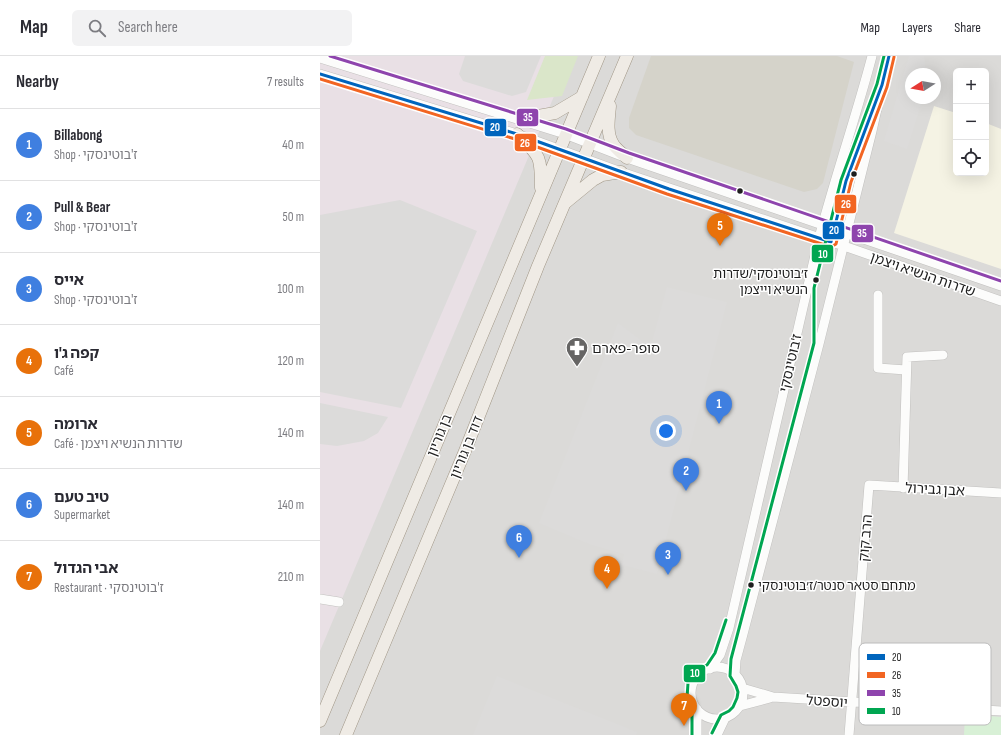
<!DOCTYPE html>
<meta charset="utf-8">
<style>
body{margin:0;font-family:"Sofia Sans Condensed","Noto Sans Hebrew",sans-serif;background:#f2f2f3;color:#2b2b33}
.controls{position:absolute;right:12px;top:12px;display:grid;overflow:hidden;border-radius:6px;box-shadow:0 4px 16px #0002}
.controls button{width:36px;height:36px;display:grid;place-items:center;padding:0;border:0;border-bottom:1px solid #e1e1e2;background:#fff;color:#2b2b33;font:20px sans-serif}
.compass{position:absolute;left:585px;top:12px;width:36px;height:36px;border-radius:50%;background:#fff;box-shadow:0 4px 16px #0002;rotate:259deg}
.you{position:absolute;left:346px;top:375px;width:14px;height:14px;margin:-10px;border:3px solid #fff;border-radius:50%;background:#1a73e8;box-shadow:0 0 0 6px #1a73e833}
.badge{display:grid;place-items:center;width:26px;height:26px;border-radius:50%;background:#1a73e8;color:#fff;font-size:13px;font-weight:700}
.pin{position:absolute;translate:-50% -33px;filter:drop-shadow(0 1px 2px #0008)}
.pin::after{content:'';position:absolute;top:21px;width:14px;height:12px;background:inherit;clip-path:polygon(0 0,100% 0,50% 100%)}
.list{margin:0;padding:0;list-style:none}
h2{display:flex;justify-content:space-between;align-items:center;height:52px;margin:0;padding:0 16px;font-size:17px}
h2 small{font-size:13px;font-weight:400;color:#7c7c81}
.list li{display:grid;grid-template-columns:26px 1fr auto;gap:12px;align-items:center;box-sizing:border-box;height:72px;padding:0 16px;border-top:1px solid #e1e1e2}
.list b{display:block;font-size:15px;white-space:nowrap}
.list p{margin:0;font-size:13px;white-space:nowrap;color:#7c7c81}
.list em{font-size:13px;font-style:normal;color:#7c7c81}
.icon{flex:none;width:22px;height:22px;fill:none;stroke:currentColor;stroke-width:2;stroke-linecap:round;stroke-linejoin:round}
.map{position:relative;flex:none;width:681px;height:679px;overflow:hidden}
header{display:flex;align-items:center;gap:24px;box-sizing:border-box;height:56px;padding:0 20px;background:#fff;border-bottom:1px solid #e1e1e2}
header strong{font-size:19px}
nav{display:flex;gap:22px;margin-inline-start:auto;font-size:14px}
.search{width:280px;height:36px;background:#f2f2f3;display:flex;align-items:center;gap:10px;box-sizing:border-box;padding:0 14px;border-radius:6px;color:#7c7c81;font-size:15px}
main{display:flex}
aside{flex:1;background:#fff}
.map>svg:first-child{display:block}
.residential{fill:#dbdad8;fill-rule:evenodd}
.industrial{fill:#e9e0e5}
.education{fill:#f5f3e4}
.construction{fill:#d5d3ca}
.grass{fill:#dae6c9}
.park{fill:#d8f0d6}
.parking{fill:#dcdbda}
.lines{fill:none;stroke-linecap:round;stroke-linejoin:round}
.minor-casing{stroke:#c2c1bf;stroke-width:10}
.major-casing{stroke:#a09686;stroke-width:13}
.minor{stroke:#fcfcfb;stroke-width:9}
.major{stroke:#efebe5;stroke-width:12}
.bus-1-casing{stroke:#fff;stroke-width:6}
.bus-2-casing{stroke:#fff;stroke-width:6}
.bus-3-casing{stroke:#fff;stroke-width:6}
.bus-4-casing{stroke:#fff;stroke-width:6}
.bus-1{stroke:#0065bd;stroke-width:3}
.bus-2{stroke:#f26522;stroke-width:3}
.bus-3{stroke:#8e44ad;stroke-width:3}
.bus-4{stroke:#00a651;stroke-width:3}
.bus-dot{fill:#1e1e1e;stroke:#fff;stroke-width:1.5}
.labels{text-anchor:middle;stroke-width:3;stroke-linejoin:round;paint-order:stroke}
.bus-label{font-size:13px;fill:#1e1e1e;stroke:#fff;text-anchor:end}
.street-label{font-size:14px;fill:#1e1e1e;stroke:#fff}
.poi-label{font-size:14px;fill:#1e1e1e;stroke:#fff;text-anchor:start}
.key{fill:#fff;stroke:#bcbcbc;stroke-width:1}
.key-label{font-size:11px;fill:#1e1e1e}
.line-badge{stroke:#fff;stroke-width:1.5}
.badge-label{font-size:11px;text-anchor:middle;font-weight:bold;fill:#fff}
</style>
<header>
<strong>Map</strong>
<div class="search"><svg class="icon" aria-label="search" viewBox="0 0 24 24"><circle cx="10" cy="10" r="6"/><path d="M15 15l6 6"/></svg>Search here</div>
<nav><a>Map</a><a>Layers</a><a>Share</a></nav>
</header>
<main>
<aside>
<h2>Nearby<small>7 results</small></h2>
<ul class="list">
<li><span class="badge" style="background:#3f7fe0">1</span><div><b>Billabong</b><p>Shop · ז'בוטינסקי</p></div><em>40 m</em></li>
<li><span class="badge" style="background:#3f7fe0">2</span><div><b>Pull &amp; Bear</b><p>Shop · ז'בוטינסקי</p></div><em>50 m</em></li>
<li><span class="badge" style="background:#3f7fe0">3</span><div><b>אייס</b><p>Shop · ז'בוטינסקי</p></div><em>100 m</em></li>
<li><span class="badge" style="background:#e8710a">4</span><div><b>קפה ג'ו</b><p>Café</p></div><em>120 m</em></li>
<li><span class="badge" style="background:#e8710a">5</span><div><b>ארומה</b><p>Café · שדרות הנשיא ויצמן</p></div><em>140 m</em></li>
<li><span class="badge" style="background:#3f7fe0">6</span><div><b>טיב טעם</b><p>Supermarket</p></div><em>140 m</em></li>
<li><span class="badge" style="background:#e8710a">7</span><div><b>אבי הגדול</b><p>Restaurant · ז'בוטינסקי</p></div><em>210 m</em></li>
</ul>
</aside>
<div class="map">
<svg width="681" height="679" viewBox="0 0 681 679">
<rect width="100%" height="100%" fill="#eceae7"/>
<path class="residential" d="M 0,0 L 681,0 L 681,679 L 0,679 ZM 636,15 L 666,15 L 666,117 L 636,117 ZM 591,18 L 615,18 L 615,42 L 591,42 Z"/>
<path class="industrial" d="M 0,0 L 251,0 L 0,595 Z"/>
<path class="education" d="M 614,50 L 636,57 L 636,117 L 666,117 L 666,67 L 681,73 L 681,213 L 574,177 Z"/>
<path class="construction" d="M 331,0 L 517,0 L 534,6 L 503,127 L 497,133 L 484,136 L 316,79 L 309,72 L 309,62 Z"/>
<path class="grass" d="M 225,0 L 258,0 L 242,40 L 207,44 Z"/>
<path class="park" d="M 645,658 L 681,661 L 681,679 L 644,679 Z"/>
<path class="parking" d="M 145,0 L 221,0 L 206,36 L 192,40 L 143,25 L 139,18 Z
M 589,0 L 604,0 L 606,18 L 591,18 L 591,42 L 603,42 L 587,93 L 564,85 Z
M 80,144 L 157,175 L 81,352 L 0,336 L 0,159 Z
M 347,231 L 407,246 L 337,518 L 302,509 L 304,498 L 269,488 L 219,467 L 298,267 L 322,285 L 332,286 Z
M 0,347 L 68,361 L 58,377 L 44,385 L 17,390 L 0,388 Z
M 177,620 L 317,676 L 316,679 L 153,679 Z"/>
<g class="lines">
<g class="minor-casing">
<path id="minor" d="M 0,2 L 245,78 L 307,102 L 681,230
M 0,18 L 197,78 L 301,116 L 524,190 L 681,245
M 558,239 L 558,312 L 586,314
M 583,432 L 587,301 L 623,299
M 0,543 L 19,546
M371 637a26 26 0 1 1 52 0a26 26 0 1 1-52 0Z
M 390,613 L 400,599 L 409,572 L 499,182 C 515,121 536,61 552,0
M 415,619 L 416,604 L 423,578 L 499,288 L 552,75 L 569,0
M 422,632 L 453,641 L 681,655
M 420,650 L 450,642
M 377,679 L 377,653
M 397,679 L 405,662
M 529,679 L 549,429 L 681,437"/>
</g>
<g class="major-casing">
<path id="major" d="M 290,50 C 289,62 286,77 293,88 C 296,93 303,98 307,102
M 201,63 L 235,57 L 262,41
M 197,78 C 220,100 221,99 221,132
M 245,147 L 273,124 L 282,119 L 301,116
M 0,665 L 279,0
M 26,679 L 145,395 L 218,210 L 307,0"/>
</g>
<use href="#minor" class="minor"/>
<use href="#major" class="major"/>
<g class="bus-1-casing">
<path id="bus-1" d="M 0,18 L 197,78 L 349,133 L 511,186 L 526,125 L 562,29 L 569,0"/>
</g>
<g class="bus-2-casing">
<path id="bus-2" d="M 0,23 L 195,83 L 347,138 L 511,191 L 516,188 L 531,126 L 567,31 L 574,1"/>
</g>
<g class="bus-3-casing">
<path id="bus-3" d="M 10,0 L 246,73 L 309,97 L 681,225"/>
</g>
<g class="bus-4-casing">
<path id="bus-4" d="M 392,677 L 401,659 L 409,655 L 413,651 L 417,642 L 418,636 L 416,630 L 410,620 L 411,603 L 494,287 L 494,232 L 521,124 L 557,28 L 564,0
M 372,679 L 372,654 L 367,642 L 368,627 L 378,613 L 387,609 L 395,597 L 406,564"/>
</g>
<use href="#bus-1" class="bus-1"/>
<use href="#bus-2" class="bus-2"/>
<use href="#bus-3" class="bus-3"/>
<use href="#bus-4" class="bus-4"/>
</g>
<defs>
<g id="pharmacy-pin" transform="scale(1.15)"><path d="M0 17L-7.5 6A9.5 9.5 0 1 1 7.5 6Z" fill="#666564" stroke="#fff"/><path d="M-2-6h4v4h4v4h-4v4h-4v-4h-4v-4h4Z" fill="#fff"/></g>
</defs>
<g fill-rule="evenodd">
<use href="#pharmacy-pin" x="257" y="292"/>
</g>
<g class="bus-dot">
<circle cx="534" cy="118" r="3.5"/>
<circle cx="420" cy="135" r="3.5"/>
<circle cx="496" cy="224" r="3.5"/>
<circle cx="431" cy="529" r="3.5"/>
</g>
<g class="labels">
<g class="bus-label">
<text x="488" y="222">ז׳בוטינסקי/שדרות<tspan x="488" dy="16">הנשיא וייצמן</tspan></text>
<text x="438" y="534" text-anchor="start">מתחם סטאר סנטר/ז׳בוטינסקי</text>
</g>
<g class="street-label">
<text transform="translate(603 218) rotate(19)" y="5">שדרות הנשיא ויצמן</text>
<text transform="translate(470 307) rotate(-77)" y="5">ז'בוטינסקי</text>
<text transform="translate(119 379) rotate(-68)" y="5">בן גוריון</text>
<text transform="translate(146 391) rotate(-68)" y="5">דוד בן גוריון</text>
<text transform="translate(615 433) rotate(3)" y="5">אבן גבירול</text>
<text transform="translate(545 482) rotate(-85)" y="5">הרב קוק</text>
<text transform="translate(507 645) rotate(4)" y="5">יוספטל</text>
</g>
<g class="poi-label">
<text x="272" y="297">סופר-פארם</text>
</g>
</g>
<rect x="539" y="587" width="132" height="82" rx="6" class="key"/>
<rect x="547" y="598" width="18" height="6" fill="#0065bd"/>
<rect x="547" y="616" width="18" height="6" fill="#f26522"/>
<rect x="547" y="634" width="18" height="6" fill="#8e44ad"/>
<rect x="547" y="652" width="18" height="6" fill="#00a651"/>
<g class="key-label">
<text x="572" y="605">20</text>
<text x="572" y="623">26</text>
<text x="572" y="641">35</text>
<text x="572" y="659">10</text>
</g>
<g class="line-badge">
<rect x="196" y="52" width="23" height="19" rx="4" fill="#8e44ad"/>
<rect x="164" y="62" width="23" height="19" rx="4" fill="#0065bd"/>
<rect x="194" y="77" width="23" height="19" rx="4" fill="#f26522"/>
<rect x="514" y="138" width="23" height="20" rx="4" fill="#f26522"/>
<rect x="502" y="165" width="23" height="19" rx="4" fill="#0065bd"/>
<rect x="531" y="168" width="23" height="19" rx="4" fill="#8e44ad"/>
<rect x="491" y="188" width="23" height="19" rx="4" fill="#00a651"/>
<rect x="363" y="608" width="23" height="19" rx="4" fill="#00a651"/>
</g>
<g class="badge-label">
<text x="208" y="65">35</text>
<text x="175" y="75">20</text>
<text x="205" y="91">26</text>
<text x="526" y="152">26</text>
<text x="514" y="178">20</text>
<text x="542" y="181">35</text>
<text x="503" y="202">10</text>
<text x="375" y="621">10</text>
</g>
</svg>
<div class="controls">
<button>+</button>
<button>−</button>
<button><svg class="icon" aria-label="locate" viewBox="0 0 24 24"><circle cx="12" cy="12" r="6"/><path d="M12 2v4M12 18v4M2 12h4M18 12h4"/></svg></button>
</div>
<svg class="compass" viewBox="-18 -18 36 36"><path d="M0-13l5 13h-10z" fill="#e53935"/><path d="M0 13l5-13h-10z" fill="#7c7c81"/></svg>
<div class="you"></div>
<div class="pin badge" style="left:399px;top:368px;background:#3f7fe0">1</div>
<div class="pin badge" style="left:366px;top:435px;background:#3f7fe0">2</div>
<div class="pin badge" style="left:348px;top:519px;background:#3f7fe0">3</div>
<div class="pin badge" style="left:287px;top:533px;background:#e8710a">4</div>
<div class="pin badge" style="left:400px;top:190px;background:#e8710a">5</div>
<div class="pin badge" style="left:199px;top:502px;background:#3f7fe0">6</div>
<div class="pin badge" style="left:364px;top:670px;background:#e8710a">7</div>
</div>
</main>
